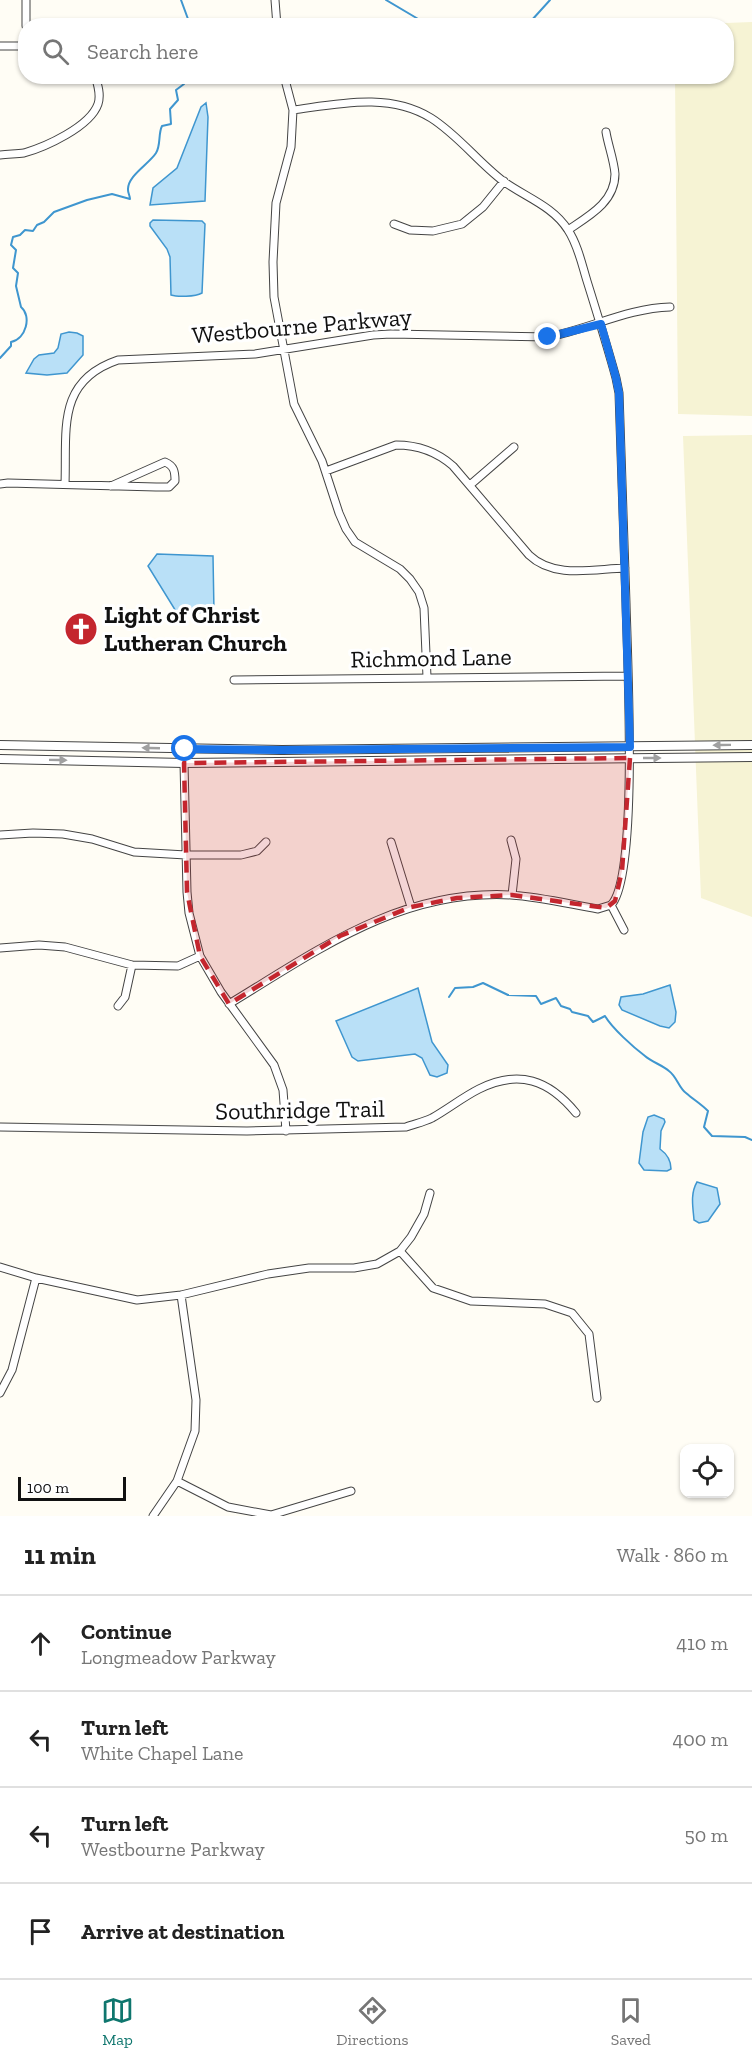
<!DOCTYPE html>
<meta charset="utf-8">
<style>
body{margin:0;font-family:"Zilla Slab",serif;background:#f2f2f2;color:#222}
.controls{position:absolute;right:18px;bottom:18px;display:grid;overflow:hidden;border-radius:12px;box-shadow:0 2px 4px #0004}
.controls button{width:54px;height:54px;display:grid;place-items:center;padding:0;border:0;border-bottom:2px solid #e0e0e0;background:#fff;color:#222;font:30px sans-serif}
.scale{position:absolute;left:18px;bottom:15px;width:108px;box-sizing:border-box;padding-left:6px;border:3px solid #111;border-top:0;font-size:16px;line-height:21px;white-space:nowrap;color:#111;-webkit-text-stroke:4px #fff;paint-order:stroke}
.stop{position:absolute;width:18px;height:18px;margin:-14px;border:4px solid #1a73e8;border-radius:50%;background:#fff}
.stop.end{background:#1a73e8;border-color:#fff;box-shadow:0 2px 6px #0008}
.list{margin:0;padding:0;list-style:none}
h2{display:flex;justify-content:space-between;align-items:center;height:78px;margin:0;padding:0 24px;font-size:26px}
h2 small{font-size:20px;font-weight:400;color:#767676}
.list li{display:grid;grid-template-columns:39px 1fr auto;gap:18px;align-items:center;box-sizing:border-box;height:96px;padding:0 24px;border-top:2px solid #e0e0e0}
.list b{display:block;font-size:22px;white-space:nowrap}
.list p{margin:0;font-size:20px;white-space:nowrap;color:#767676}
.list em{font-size:20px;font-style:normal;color:#767676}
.icon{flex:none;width:33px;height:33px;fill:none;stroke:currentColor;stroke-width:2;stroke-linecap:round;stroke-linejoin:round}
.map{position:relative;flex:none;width:752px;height:1516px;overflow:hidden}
.search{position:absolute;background:#fff;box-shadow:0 2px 4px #0004;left:18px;right:18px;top:18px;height:66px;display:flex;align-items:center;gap:15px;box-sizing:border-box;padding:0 21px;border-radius:24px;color:#767676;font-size:22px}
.sheet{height:462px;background:#fff}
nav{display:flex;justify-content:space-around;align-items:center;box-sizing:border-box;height:84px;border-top:2px solid #e0e0e0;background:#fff;font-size:16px;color:#767676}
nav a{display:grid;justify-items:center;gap:3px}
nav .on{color:#0f766e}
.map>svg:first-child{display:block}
.farmland{fill:#f6f3d4}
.water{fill:#b9e0f7;stroke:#3f96cf;stroke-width:1.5}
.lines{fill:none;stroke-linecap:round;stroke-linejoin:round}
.stream{stroke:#3f96cf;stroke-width:2}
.minor-casing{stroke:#444;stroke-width:9}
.tertiary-casing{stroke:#444;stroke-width:10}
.minor{stroke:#fff;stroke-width:7}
.tertiary{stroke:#fff;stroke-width:8}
.oneway{fill:#a0a0a0}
.route{stroke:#1a73e8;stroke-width:8}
.marked{fill:#c4262e;fill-opacity:0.2;stroke:#c4262e;stroke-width:4.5;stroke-dasharray:12 8;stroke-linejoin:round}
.labels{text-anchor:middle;stroke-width:6;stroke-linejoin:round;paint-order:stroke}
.street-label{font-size:24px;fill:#111;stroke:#fff}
.poi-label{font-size:24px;font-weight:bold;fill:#111;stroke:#fff;text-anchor:start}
</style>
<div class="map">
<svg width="752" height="1516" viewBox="0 0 752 1516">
<rect width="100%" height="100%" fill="#fffdf5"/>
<path class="farmland" d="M 752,22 L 752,416 L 678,414 L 675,77 L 726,76 L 726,26 L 674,25 Z
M 752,435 L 752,917 L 701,898 L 683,436 Z"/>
<path class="water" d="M 206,103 L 208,117 L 205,201 L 150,205 L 153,188 L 177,168 L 201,107 Z
M 153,220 L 202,221 L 205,224 L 202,293 C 195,297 177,297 171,295 L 170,257 L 167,249 L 150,226 L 150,223 Z
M 69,332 L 77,333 L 83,336 L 83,355 L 67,373 L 47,375 L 26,373 L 34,359 L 39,355 L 54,353 L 58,348 L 61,334 Z
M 157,554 L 213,556 L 214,612 L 177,613 L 148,566 Z
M 670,985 L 676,1012 L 675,1022 L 669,1028 L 660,1026 L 622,1010 L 619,1005 L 621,997 L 643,994 Z
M 418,988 L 432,1042 L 448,1065 L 447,1073 L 437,1077 L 430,1075 L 422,1058 L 415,1054 L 358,1061 L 352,1057 L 336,1021 Z
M 654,1115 L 664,1119 L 665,1122 L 661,1131 L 660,1149 C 667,1154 671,1160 671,1169 L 667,1171 L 644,1170 L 639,1163 L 643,1132 L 648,1117 Z
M 697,1182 L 717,1188 L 720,1204 L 708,1221 L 699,1223 L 694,1220 C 693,1207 690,1194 697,1182 Z"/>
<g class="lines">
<path class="stream" d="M 181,0 L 188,19 L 187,26
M 386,0 L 430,26
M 503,26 L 531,21 L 550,0
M 0,358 L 11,346 L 11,342 C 26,339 32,316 21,307 L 16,286 L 18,273 L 13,268 L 16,250 L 11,245 L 13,237 L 20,235 L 25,230 L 33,231 L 37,225 L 44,222 L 54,212 L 87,200 L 112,194 L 130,199 C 130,196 128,193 128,190 C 127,176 149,164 156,153 C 161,145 158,134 162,126 L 171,124 L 170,109 L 178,100 L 176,90 L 184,84 L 180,76
M 449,997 L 455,988 L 473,987 L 483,983 L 508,995 L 536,996 L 541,1004 L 556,998 L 561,1006 L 570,1009 L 572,1012 L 588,1016 L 593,1022 L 605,1016 C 612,1028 633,1047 645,1056 C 652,1062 662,1065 669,1071 C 677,1077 679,1088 686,1093 C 694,1100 701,1104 708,1111 L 704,1127 L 712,1136 L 745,1137 L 752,1140"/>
<g class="minor-casing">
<path id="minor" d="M 275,0 L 277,26
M 26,26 L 26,0
M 0,46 L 26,46
M 284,76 L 293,110 L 291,147 L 276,203 L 273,262 L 274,297 L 294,404 L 322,461 L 339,513 L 346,529 L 355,542 L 400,569 L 410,579 L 419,592 L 424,608 L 427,677
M 293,110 C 338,104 389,92 431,118 C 458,135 478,162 503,181 C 525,197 553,206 568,230 C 578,245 582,265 587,281 C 597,313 607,345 616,378 L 619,393 C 621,463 624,533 626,603 C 627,652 639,877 611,905
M 0,155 C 8,154 16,154 24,153 C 45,147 90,127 98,104 C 101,95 98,85 95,76
M 394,224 L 410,230 L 433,231 L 462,224 L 483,207 L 504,181
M 568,230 C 589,216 615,202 615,174 C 614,160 608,145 606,132
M 326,471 L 396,445 C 418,445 436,451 453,466 L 529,555 C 554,579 593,569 625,568
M 0,484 L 8,483 L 156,487 L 169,487 L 175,481 C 175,471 174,466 165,462 L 111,486
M 65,484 C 67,430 56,381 118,360 L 255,354 L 373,335 L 391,334 L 548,337 C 589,329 629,308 670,307
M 470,485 L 514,447
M 234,680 L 628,676
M 184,763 L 187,892 L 189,913 L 200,956 L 221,992 L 274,1065 L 283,1090 L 286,1131
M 0,835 L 33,833 L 63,834 L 92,839 L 134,852 L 186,855 L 241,855 L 257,851 L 266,842
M 511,840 L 516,859 L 512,895
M 391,842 L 411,907
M 611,905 L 624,930
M 0,948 L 39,945 L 65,947 L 132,965 L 178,966 L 200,956
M 229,1004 C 318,950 401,889 511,895 C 540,897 569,904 598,909 L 611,905
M 118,1006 L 125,997 L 132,965
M 0,1127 L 247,1131 L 406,1127 C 414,1124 424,1122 432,1118 C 448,1109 463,1097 479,1089 C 519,1069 549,1080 576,1113
M 400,1251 L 433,1288 L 442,1291 L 471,1301 L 545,1304 L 572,1313 L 589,1334 L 597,1398
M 0,1267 L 36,1278 L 137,1300 L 181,1295 L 268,1274 L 309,1268 L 354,1268 L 377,1264 L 400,1251 L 411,1237 L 424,1214 L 430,1193
M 0,1393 L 12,1370 L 36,1278
M 177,1481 L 228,1507 L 271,1515 L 351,1491
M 153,1516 L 177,1481 L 195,1431 L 196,1400 L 181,1295"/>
</g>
<g class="tertiary-casing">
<path id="tertiary" d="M 0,745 L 282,750 L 752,745
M 0,759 L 184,763 L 752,757"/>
</g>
<use href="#minor" class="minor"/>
<use href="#tertiary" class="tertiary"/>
</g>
<defs><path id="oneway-solid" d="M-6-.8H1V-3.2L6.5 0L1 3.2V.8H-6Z" transform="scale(1.5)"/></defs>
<g class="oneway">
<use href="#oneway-solid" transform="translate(722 745) rotate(179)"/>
<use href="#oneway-solid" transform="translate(151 748) rotate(-178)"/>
<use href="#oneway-solid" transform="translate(652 758)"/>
<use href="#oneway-solid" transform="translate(58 760) rotate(1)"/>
</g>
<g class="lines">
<path class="route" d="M 185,749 L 282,750 L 630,747 L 619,393 L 616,378 L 601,324 L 548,337"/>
</g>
<path class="marked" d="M 630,758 L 622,871 L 615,901 L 606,908 L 512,895 L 457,898 L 411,907 L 340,936 L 229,1004 L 200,956 L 187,892 L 184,763 Z"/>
<defs>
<g id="church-disc" transform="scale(1.725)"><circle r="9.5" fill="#c4262e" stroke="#fff"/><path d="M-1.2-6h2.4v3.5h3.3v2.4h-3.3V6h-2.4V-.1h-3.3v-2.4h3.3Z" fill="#fff"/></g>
</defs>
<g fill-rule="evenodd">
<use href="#church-disc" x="81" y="629"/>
</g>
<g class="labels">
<g class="street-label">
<text transform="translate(302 326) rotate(-5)" y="8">Westbourne Parkway</text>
<text transform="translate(431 658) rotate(-1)" y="8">Richmond Lane</text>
<text transform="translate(300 1110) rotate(-1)" y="8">Southridge Trail</text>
</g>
<g class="poi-label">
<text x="104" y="623">Light of Christ<tspan x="104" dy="28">Lutheran Church</tspan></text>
</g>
</g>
</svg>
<div class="controls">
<button><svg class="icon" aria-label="locate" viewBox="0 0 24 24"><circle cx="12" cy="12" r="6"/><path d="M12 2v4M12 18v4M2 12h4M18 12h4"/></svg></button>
</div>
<div class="scale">100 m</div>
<div class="stop" style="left:185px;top:749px"></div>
<div class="stop end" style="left:548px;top:337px"></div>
<div class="search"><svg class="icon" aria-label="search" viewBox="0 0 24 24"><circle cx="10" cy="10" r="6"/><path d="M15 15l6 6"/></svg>Search here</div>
</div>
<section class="sheet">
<h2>11 min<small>Walk · 860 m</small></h2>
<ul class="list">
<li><svg class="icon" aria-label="ahead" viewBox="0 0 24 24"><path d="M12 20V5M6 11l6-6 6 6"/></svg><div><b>Continue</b><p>Longmeadow Parkway</p></div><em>410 m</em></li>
<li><svg class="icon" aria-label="left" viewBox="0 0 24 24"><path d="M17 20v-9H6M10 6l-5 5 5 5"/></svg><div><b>Turn left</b><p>White Chapel Lane</p></div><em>400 m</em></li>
<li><svg class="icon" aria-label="left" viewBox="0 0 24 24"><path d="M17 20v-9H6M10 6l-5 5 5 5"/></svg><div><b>Turn left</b><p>Westbourne Parkway</p></div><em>50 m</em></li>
<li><svg class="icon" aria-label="arrive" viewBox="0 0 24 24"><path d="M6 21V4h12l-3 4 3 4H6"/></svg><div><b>Arrive at destination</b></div></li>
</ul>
</section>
<nav>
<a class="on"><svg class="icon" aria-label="map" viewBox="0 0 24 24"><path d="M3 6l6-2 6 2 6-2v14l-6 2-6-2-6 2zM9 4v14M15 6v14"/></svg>Map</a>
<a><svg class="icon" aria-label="directions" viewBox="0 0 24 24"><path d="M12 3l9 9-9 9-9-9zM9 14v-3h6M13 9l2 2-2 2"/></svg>Directions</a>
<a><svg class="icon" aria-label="saved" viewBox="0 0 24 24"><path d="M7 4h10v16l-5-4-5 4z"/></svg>Saved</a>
</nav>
